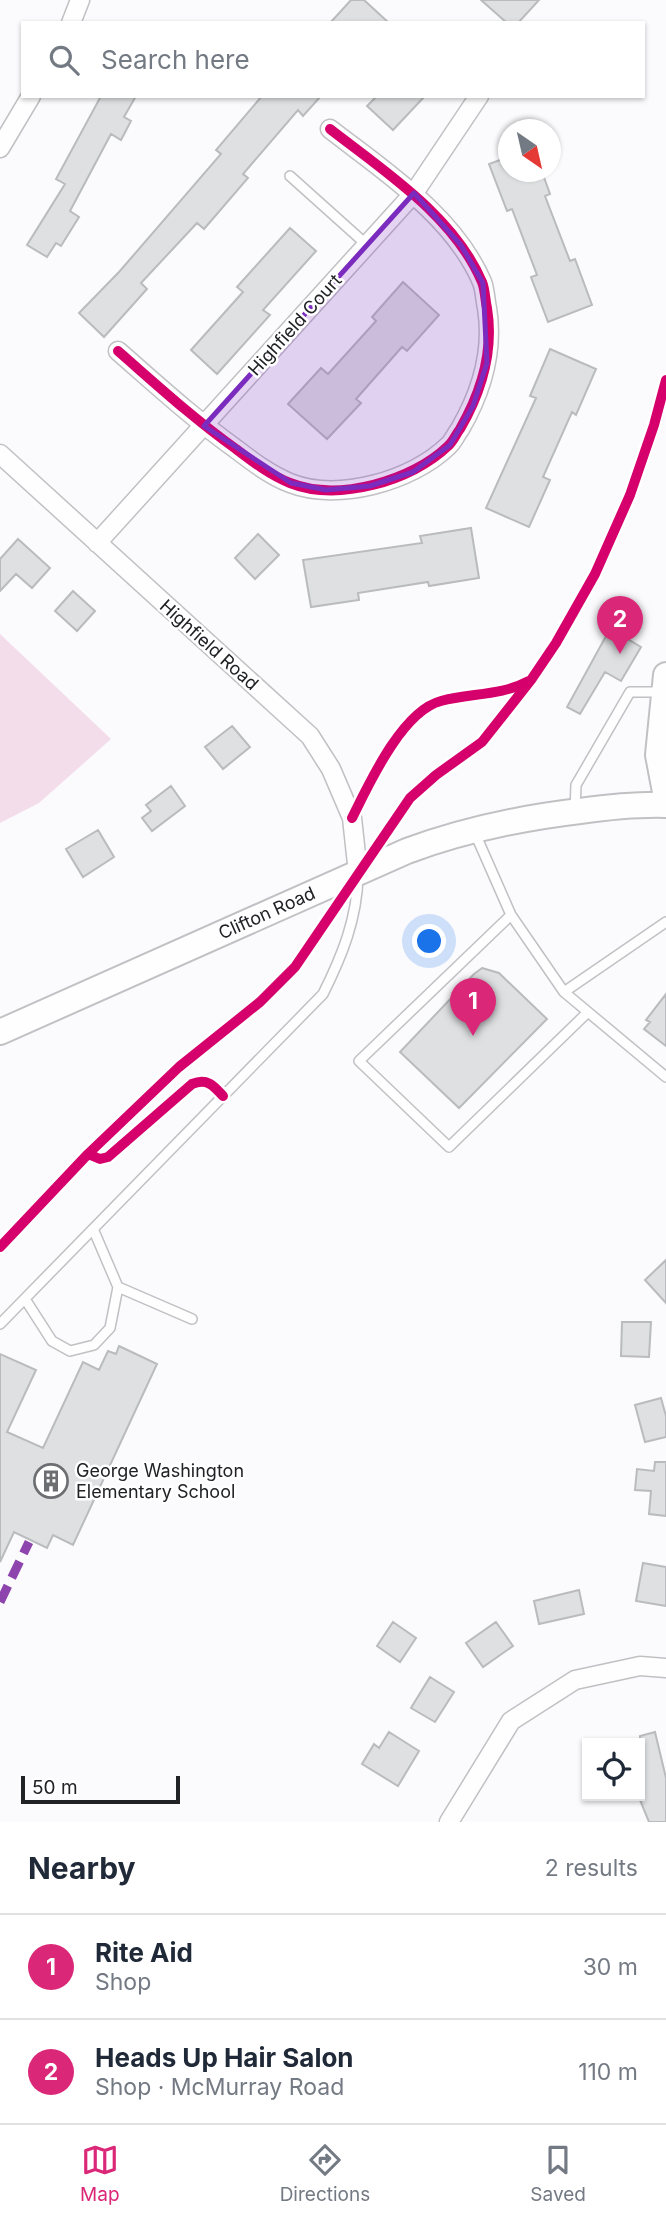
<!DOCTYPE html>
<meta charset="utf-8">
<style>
body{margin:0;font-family:Inter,sans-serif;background:#f2f2f3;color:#1f2937}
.controls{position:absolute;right:21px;bottom:21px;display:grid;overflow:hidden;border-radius:0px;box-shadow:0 2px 5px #0004}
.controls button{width:63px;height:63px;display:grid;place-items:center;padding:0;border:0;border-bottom:2px solid #e0e1e3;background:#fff;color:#1f2937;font:35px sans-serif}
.compass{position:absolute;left:498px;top:119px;width:63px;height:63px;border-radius:50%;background:#fff;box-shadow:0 2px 5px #0004;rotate:146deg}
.scale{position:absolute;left:21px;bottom:18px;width:159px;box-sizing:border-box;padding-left:7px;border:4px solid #212226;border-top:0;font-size:19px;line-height:24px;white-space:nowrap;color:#212226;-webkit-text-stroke:5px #fff;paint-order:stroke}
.you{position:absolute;left:430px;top:942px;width:24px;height:24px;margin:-18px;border:5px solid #fff;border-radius:50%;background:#1a73e8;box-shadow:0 0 0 10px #1a73e833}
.badge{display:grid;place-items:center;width:46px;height:46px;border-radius:50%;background:#db2777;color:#fff;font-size:23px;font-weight:700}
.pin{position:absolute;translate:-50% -58px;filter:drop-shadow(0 2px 4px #0008)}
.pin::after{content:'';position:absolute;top:37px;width:24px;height:21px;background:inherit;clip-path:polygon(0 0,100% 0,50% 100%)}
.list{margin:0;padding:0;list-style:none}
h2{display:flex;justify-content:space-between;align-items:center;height:91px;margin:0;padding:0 28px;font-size:30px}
h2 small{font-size:23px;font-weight:400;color:#747a83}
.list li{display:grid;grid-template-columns:46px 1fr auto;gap:21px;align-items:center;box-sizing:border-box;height:105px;padding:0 28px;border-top:2px solid #e0e1e3}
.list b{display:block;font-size:26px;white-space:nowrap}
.list p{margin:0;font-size:23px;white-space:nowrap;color:#747a83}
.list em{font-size:23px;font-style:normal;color:#747a83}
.icon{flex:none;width:38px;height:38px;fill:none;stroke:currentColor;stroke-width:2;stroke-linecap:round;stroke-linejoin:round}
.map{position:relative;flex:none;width:666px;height:1822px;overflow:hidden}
.search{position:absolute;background:#fff;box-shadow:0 2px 5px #0004;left:21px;right:21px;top:21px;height:77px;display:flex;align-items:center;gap:18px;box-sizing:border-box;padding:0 24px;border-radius:0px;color:#747a83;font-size:26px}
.sheet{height:301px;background:#fff}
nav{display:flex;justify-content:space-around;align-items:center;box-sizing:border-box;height:98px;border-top:2px solid #e0e1e3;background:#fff;font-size:19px;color:#747a83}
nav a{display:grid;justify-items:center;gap:4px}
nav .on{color:#db2777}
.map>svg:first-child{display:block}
.green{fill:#f4ddeb}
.building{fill:#dee0e2;stroke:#babbbe;stroke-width:2}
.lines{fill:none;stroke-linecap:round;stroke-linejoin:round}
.lane-casing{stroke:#c1c1c4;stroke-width:12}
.street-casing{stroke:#c1c1c4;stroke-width:21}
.secondary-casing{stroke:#c1c1c4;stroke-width:28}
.lane{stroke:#fefeff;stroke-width:9}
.street{stroke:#fefeff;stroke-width:18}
.secondary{stroke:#fefeff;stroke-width:24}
.quiet{stroke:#8e44ad;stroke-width:9;stroke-dasharray:18 9;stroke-linecap:butt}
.cycleway-casing{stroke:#fff;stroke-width:15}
.cycleway{stroke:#d6006c;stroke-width:10}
.marked{fill:#7b2cbf;fill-opacity:0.2;stroke:#7b2cbf;stroke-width:5;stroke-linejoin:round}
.labels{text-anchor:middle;stroke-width:5;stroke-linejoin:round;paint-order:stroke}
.street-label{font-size:18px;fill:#212226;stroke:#fff}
.poi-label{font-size:18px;fill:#212226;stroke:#fff;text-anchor:start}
</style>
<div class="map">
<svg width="666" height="1822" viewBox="0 0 666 1822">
<rect width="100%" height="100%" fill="#fbfbfe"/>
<path class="green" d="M 0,634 L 111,739 L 39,803 L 0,823 Z"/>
<path class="building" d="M 351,0 L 364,0 L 389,23 L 330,23 Z
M 481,0 L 539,0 L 518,23 L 507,23 Z
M 101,96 L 136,96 L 124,117 L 131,121 L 121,140 L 111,134 L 70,211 L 79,217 L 61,246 L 56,243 L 47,257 L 27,245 L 65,184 L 56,179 Z
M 262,96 L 321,96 L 303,116 L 298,110 L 243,174 L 248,178 L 204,229 L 197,223 L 141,283 L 147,289 L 104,337 L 79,313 L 119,272 L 221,154 L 216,150 Z
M 377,96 L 425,96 L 393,130 L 367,106 Z
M 508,157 L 508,172 L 542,172 L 550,194 L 545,196 L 570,261 L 575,259 L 592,305 L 548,322 L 531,277 L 537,275 L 512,209 L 507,211 L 489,164 Z
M 290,228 L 316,251 L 263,310 L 270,315 L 217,374 L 191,350 L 243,292 L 237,287 Z
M 403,282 L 439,315 L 407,351 L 402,347 L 356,399 L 361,403 L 327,439 L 288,404 L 321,368 L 328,374 L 376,321 L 372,317 Z
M 550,349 L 596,369 L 576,415 L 572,412 L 543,477 L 550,480 L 529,527 L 486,508 L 536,398 L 530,396 Z
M 471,528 L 479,578 L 429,586 L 428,582 L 358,593 L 359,600 L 311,607 L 303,560 L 422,543 L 420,536 Z
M 258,534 L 279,555 L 255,579 L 235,558 Z
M 18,539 L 50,568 L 32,588 L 16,574 L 0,591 L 0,559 Z
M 73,591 L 95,611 L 77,631 L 55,611 Z
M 621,635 L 641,647 L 621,681 L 605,672 L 580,714 L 567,707 L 606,636 L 617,642 Z
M 232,726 L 250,747 L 223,769 L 205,747 Z
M 171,786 L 185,806 L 152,831 L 142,818 L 151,811 L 146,805 Z
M 98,830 L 114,857 L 83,877 L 66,849 Z
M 482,968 L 499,973 L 547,1019 L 459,1108 L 400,1052 L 474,974 Z
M 666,994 L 666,1046 L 644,1029 L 650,1022 L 646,1020 Z
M 666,1260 L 666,1303 L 645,1280 Z
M 622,1322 L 651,1322 L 649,1357 L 621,1356 Z
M 119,1346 L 157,1364 L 73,1545 L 53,1535 L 47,1548 L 14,1532 L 0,1562 L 0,1354 L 36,1370 L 7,1432 L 43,1448 L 83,1362 L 99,1370 L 108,1351 L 116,1354 Z
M 661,1398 L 666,1416 L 666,1437 L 645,1442 L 635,1405 Z
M 655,1462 L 666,1462 L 666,1516 L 649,1514 L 651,1491 L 635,1490 L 637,1469 L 654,1471 Z
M 643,1563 L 666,1567 L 666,1606 L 636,1601 Z
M 579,1590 L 584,1614 L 539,1624 L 534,1601 Z
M 393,1622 L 416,1638 L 400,1662 L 377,1646 Z
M 496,1622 L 513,1646 L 483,1667 L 466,1643 Z
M 430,1677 L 454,1692 L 435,1722 L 411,1708 Z
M 389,1732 L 419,1751 L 398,1786 L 362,1764 L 374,1744 L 379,1748 Z
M 655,1732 L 666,1778 L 666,1822 L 649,1822 L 640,1800 L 640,1736 Z"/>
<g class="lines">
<g class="lane-casing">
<path id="lane" d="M 290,176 L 367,245
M 575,810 L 576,785 L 630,692 L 662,692
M 474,831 L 511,915 L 359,1061 L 449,1147 L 588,1012
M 511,915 L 564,992 L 666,922
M 564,992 L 666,1077
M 118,1287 L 192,1319
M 25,1299 L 52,1341 L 70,1351 L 94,1345 L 110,1328 L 118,1287 L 94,1231
M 0,1324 L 323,994 C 342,956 357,919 358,876"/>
</g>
<g class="street-casing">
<path id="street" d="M 71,23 L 80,0
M 0,148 L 31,96
M 118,351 C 157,385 194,419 236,449 C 253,462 270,475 290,483 C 338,502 412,481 448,446 C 453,442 456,434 460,429 C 482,391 494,351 487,308 C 485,299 485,289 482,282 C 454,216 384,171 330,129
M 0,454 L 310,736 L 331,769 L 352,818 L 358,873
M 97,543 L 414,193 L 479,96
M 449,1822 L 511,1721 L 575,1680 L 640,1666 L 666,1668"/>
</g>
<g class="secondary-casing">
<g id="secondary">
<path d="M 666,675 L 658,755 L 666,797"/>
<path id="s1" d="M 0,1032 L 407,851 C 464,830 520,818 580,811 C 609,807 637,804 666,805"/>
</g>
</g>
<use href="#lane" class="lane"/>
<use href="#street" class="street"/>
<use href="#secondary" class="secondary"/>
<path class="quiet" d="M 0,1602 L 29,1542"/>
<g class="cycleway-casing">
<path id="cycleway" d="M 118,351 C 157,385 194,419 236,449 C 253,462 270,475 290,483 C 338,502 412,481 448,446 C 453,442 456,434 460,429 C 482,391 494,351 487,308 C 485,299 485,289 482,282 C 454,216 384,171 330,129
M 352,818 C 369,784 402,711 441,701 C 470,693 501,696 529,681
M 88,1154 L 100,1159 L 108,1157 L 192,1084 C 207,1078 213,1085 223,1096
M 0,1247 L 88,1154 L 179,1067 L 260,1002 L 295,967 L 410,798 L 436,775 L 482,742 L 531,680 L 556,643 L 595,574 L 630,495 L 654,425 L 666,380"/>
</g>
<use href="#cycleway" class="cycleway"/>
</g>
<path class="marked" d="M 414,193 L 461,245 L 483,283 L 487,363 L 473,406 L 450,445 L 413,472 L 370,486 L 326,490 L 291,483 L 204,426 Z"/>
<defs>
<g id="building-ring" transform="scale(1.75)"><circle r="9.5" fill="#fff" stroke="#6d6e72" stroke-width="1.5"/><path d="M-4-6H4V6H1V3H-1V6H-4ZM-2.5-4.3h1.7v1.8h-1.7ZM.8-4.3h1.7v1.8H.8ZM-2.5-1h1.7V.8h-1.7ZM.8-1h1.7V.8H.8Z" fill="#6d6e72"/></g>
</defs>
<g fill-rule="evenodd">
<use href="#building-ring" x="51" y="1481"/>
</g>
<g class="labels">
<g class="street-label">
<text transform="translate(295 325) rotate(-48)" y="6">Highfield Court</text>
<text transform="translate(209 645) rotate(42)" y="6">Highfield Road</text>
<text dy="6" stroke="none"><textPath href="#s1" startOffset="292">Clifton Road</textPath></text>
</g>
<g class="poi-label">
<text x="76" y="1477">George Washington<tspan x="76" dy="21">Elementary School</tspan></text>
</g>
</g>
</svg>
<div class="controls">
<button><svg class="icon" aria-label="locate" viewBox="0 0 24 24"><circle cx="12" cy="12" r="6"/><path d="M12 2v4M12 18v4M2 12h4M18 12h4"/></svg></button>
</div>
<svg class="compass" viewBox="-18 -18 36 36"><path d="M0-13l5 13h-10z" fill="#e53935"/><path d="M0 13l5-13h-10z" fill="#747a83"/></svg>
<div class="scale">50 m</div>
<div class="you"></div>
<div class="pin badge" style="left:473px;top:1036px">1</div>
<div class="pin badge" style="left:620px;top:654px">2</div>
<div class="search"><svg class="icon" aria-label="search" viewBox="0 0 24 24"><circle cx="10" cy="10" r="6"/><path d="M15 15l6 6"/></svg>Search here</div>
</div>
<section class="sheet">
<h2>Nearby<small>2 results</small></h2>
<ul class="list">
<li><span class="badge">1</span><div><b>Rite Aid</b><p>Shop</p></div><em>30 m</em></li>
<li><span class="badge">2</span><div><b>Heads Up Hair Salon</b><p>Shop · McMurray Road</p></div><em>110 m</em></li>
</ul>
</section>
<nav>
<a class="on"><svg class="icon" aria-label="map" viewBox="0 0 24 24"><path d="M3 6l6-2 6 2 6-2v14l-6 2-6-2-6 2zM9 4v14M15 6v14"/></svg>Map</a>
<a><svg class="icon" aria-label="directions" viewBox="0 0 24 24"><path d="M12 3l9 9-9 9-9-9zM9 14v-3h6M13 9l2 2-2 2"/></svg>Directions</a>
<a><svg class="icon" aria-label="saved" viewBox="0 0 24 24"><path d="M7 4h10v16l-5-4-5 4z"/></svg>Saved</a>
</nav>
